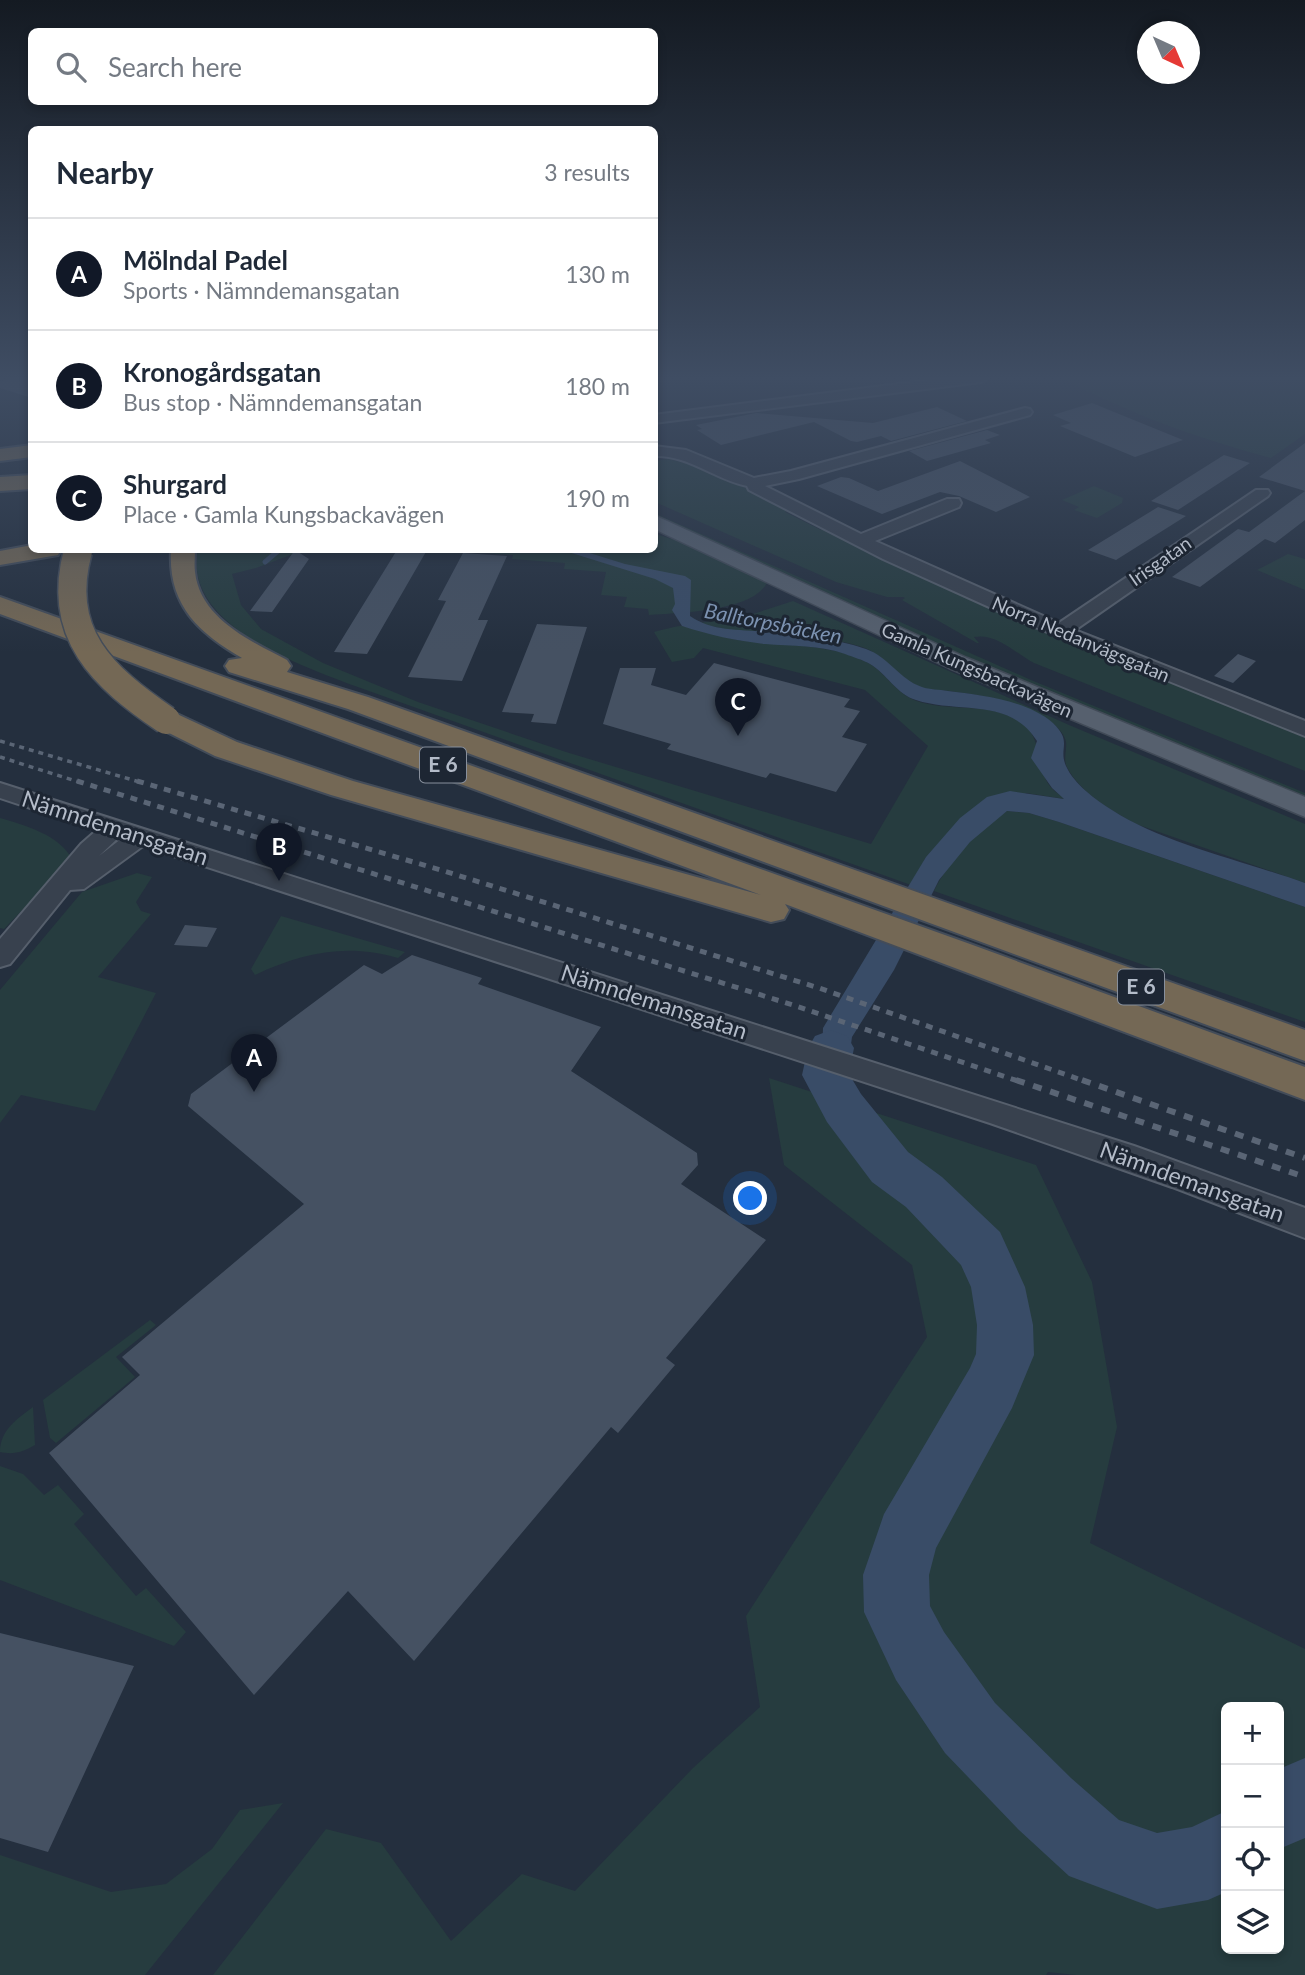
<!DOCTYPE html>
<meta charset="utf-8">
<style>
body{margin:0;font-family:Lato,sans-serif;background:#f6f6f7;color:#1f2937}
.controls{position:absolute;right:21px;bottom:21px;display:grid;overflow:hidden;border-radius:10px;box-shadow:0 4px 10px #0003}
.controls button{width:63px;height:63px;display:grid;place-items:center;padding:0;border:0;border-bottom:2px solid #e0e1e3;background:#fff;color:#1f2937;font:35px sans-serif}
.compass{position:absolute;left:1137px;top:21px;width:63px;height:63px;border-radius:50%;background:#fff;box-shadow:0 4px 10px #0003;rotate:136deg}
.you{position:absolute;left:751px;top:1199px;width:24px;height:24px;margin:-18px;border:5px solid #fff;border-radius:50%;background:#1a73e8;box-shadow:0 0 0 10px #1a73e833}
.badge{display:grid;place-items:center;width:46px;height:46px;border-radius:50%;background:#111827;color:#fff;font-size:23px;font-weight:700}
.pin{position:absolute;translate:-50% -58px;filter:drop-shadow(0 2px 4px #0008)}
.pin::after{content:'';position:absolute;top:37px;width:24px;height:21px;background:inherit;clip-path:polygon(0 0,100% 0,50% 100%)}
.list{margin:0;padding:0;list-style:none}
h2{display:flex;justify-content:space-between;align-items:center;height:91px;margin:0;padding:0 28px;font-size:30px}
h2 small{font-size:23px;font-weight:400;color:#747a83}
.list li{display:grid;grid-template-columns:46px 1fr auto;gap:21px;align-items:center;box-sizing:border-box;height:112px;padding:0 28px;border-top:2px solid #e0e1e3}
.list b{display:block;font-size:26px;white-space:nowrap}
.list p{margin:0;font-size:23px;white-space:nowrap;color:#747a83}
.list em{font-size:23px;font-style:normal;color:#747a83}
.icon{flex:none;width:38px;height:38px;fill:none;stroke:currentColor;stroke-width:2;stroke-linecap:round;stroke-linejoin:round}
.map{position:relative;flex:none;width:1305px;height:1975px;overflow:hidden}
.search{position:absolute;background:#fff;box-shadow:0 4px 10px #0003;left:28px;top:28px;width:630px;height:77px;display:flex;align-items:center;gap:18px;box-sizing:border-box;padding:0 24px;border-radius:10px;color:#747a83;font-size:26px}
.panel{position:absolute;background:#fff;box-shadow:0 4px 10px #0003;left:28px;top:126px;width:630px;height:427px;border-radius:10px}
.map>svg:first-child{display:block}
.green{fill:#263c3f;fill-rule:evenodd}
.water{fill:#394c67}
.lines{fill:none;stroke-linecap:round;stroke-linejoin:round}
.stream-far1{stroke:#394c67;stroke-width:3.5}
.stream{stroke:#394c67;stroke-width:5}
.river{fill:#394c67;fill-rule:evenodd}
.building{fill:#455162}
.minor-casing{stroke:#565f6c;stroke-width:4}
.major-casing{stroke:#414a57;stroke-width:3}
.highway-casing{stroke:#434c59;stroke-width:4}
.minor{fill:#38414e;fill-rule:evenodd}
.major{fill:#56606e;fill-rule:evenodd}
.highway{fill:#746855;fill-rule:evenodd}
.rail-far2{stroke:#5a6575;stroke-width:3.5;stroke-dasharray:5 5;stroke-linecap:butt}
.rail-far1{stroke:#5a6575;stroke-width:5;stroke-dasharray:7 7;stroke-linecap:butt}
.rail{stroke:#5a6575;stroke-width:6;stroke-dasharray:9 9;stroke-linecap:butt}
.highway-bridge-far1-casing{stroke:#434c59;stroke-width:24;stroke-linecap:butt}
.highway-bridge-casing{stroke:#434c59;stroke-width:31;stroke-linecap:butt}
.highway-bridge-far1{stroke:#746855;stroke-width:22}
.highway-bridge{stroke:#746855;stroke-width:28}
.labels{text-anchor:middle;stroke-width:6;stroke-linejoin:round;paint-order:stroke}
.far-street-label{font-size:19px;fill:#b4bcc9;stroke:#1d2633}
.far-water-label{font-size:21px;font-style:italic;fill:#7c92b1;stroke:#1d2633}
.shield{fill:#1d2633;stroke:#878f9c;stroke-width:2}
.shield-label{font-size:21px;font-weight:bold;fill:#b4bcc9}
.street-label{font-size:23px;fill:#b4bcc9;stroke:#1d2633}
</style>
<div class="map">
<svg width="1305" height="1975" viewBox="0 0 1305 1975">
<rect width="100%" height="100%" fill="#242f3e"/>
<path class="green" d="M 1056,375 L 1305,375 L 1305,434 L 1271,458 C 1196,438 1125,412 1056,375 Z
M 668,459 L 708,469 L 779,505 L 792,509 L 785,512 L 821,530 L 828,527 L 1044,630 L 1305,735 L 1305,771 L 1034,663 C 1015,653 997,633 974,637 L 979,643 L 977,643 L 902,600 L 905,598 L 903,597 L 887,597 L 836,582 L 655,502 L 655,461 Z
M 1094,486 L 1123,498 L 1122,503 L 1097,518 L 1074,510 L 1079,507 L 1062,500 Z
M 654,513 L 1031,680 L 1305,793 L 1305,800 L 1038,691 L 655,516 Z
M 655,534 L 682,542 L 767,583 C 751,612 680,612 649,615 L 648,609 L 624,607 L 627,597 L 601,595 L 606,572 L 564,569 L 565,563 L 512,559 L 513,555 L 472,552 L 473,550 L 654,550 Z
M 198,550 L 304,550 L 256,568 L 232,574 L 241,605 L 261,629 L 323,663 L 418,702 L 566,752 L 871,844 L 928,746 L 865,690 L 703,648 L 694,658 L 672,662 L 654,632 C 662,630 672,627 680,626 C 689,626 720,636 732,639 C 777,647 827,641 868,663 C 885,672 895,692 914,700 C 947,713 985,701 1018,720 C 1042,734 1035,759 1046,780 C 1050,788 1058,794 1065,799 L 1026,793 L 926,857 L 911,885 L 355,686 C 302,666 182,625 198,550 Z
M 1288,554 L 1305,559 L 1305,590 L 1257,570 Z
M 793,601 L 1069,725 L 1305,824 L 1305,883 L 1136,824 C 1111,810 1081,794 1067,767 C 1063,759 1067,751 1066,742 C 1065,732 1050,720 1041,715 C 1013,700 980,695 949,691 C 941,690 931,690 923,688 C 899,680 888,656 862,647 C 810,630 752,639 700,623 L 753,614 Z
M 1007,811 L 1029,813 L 1059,822 L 1305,907 L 1305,1022 L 934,891 C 949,860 978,830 1007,811 Z
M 0,818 C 24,825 60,835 72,859 L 4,929 L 0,928 Z
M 137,873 L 152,877 L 136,902 L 141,911 L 151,914 L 98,977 L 156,993 L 95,1111 L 21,1095 L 0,1123 L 0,990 L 82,892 Z
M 281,916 L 405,952 L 398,958 C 346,943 302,953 255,975 L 251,969 Z
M 769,1078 L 1036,1165 L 1092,1282 L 1117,1427 L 1090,1543 L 1305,1649 L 1305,1975 L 1076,1975 L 1048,1972 L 1046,1975 L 213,1975 L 326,1829 L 381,1843 L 451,1941 L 522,1874 L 575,1891 L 693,1768 L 760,1707 L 746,1616 L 927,1337 L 912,1265 L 784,1165 ZM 1226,1707 L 1279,1707 L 1279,1949 L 1226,1949 Z
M 150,1320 L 156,1325 L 116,1357 L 135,1377 L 56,1443 L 50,1438 L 43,1400 Z
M 33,1407 L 35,1445 C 23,1452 14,1455 0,1452 C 0,1430 17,1419 33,1407 Z
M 0,1466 L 23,1474 L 44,1495 L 58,1485 L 84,1514 L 74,1524 L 136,1596 L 146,1588 L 186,1632 L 174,1646 L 0,1580 Z
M 283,1803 L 145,1975 L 0,1975 L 0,1855 L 111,1892 L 166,1884 L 212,1849 L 240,1810 Z"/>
<path class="water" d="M 562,550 L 580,550 L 625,564 L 685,576 L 691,580 L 690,616 C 713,632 740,629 766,632 C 799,636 835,638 866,649 C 889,657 899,679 922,687 C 930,690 939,689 948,691 C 981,695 1027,700 1053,723 C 1073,742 1058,748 1066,766 C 1074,784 1096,800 1112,810 C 1162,843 1247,862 1305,883 L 1305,907 L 1059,822 L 1029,813 L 1007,811 L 970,842 L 939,880 L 894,970 L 852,1037 L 843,1104 L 820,1103 L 823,1028 L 926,857 L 960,818 L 987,797 L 1010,791 L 1064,799 L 1052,788 L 1031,758 L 1037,741 C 1010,697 958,714 916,700 C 896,694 887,674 870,664 C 863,660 853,657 845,654 C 820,645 792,646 765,644 C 737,641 709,635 682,626 L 672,610 L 675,604 L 673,588 L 655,579 Z"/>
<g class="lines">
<path class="stream-far1" d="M 276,553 L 279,550"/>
<path class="stream" d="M 265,562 L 278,551"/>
<path class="river" d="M 831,1030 L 847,1036 L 854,1048 L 849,1074 L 861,1094 L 908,1152 L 942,1177 L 1000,1232 L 1025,1287 L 1033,1325 L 1034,1355 L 1012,1408 L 936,1548 L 929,1575 L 930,1606 L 944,1632 L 995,1703 L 1071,1778 L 1119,1820 L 1157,1833 L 1192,1827 L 1226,1811 L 1226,1892 L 1208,1900 L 1157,1909 L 1069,1876 L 1019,1830 L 945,1753 L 896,1680 L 864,1612 L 863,1575 L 884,1514 L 970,1368 L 976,1354 L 977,1325 L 971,1287 L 961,1265 L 906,1207 L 872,1182 L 827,1122 L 802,1075 L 808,1048 L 815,1036 Z
M 1305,1758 L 1305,1838 L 1279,1849 L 1279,1769 Z"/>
</g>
<path class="building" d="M 21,375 L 32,375 L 32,398 L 0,388 L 0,382 Z
M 1092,403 L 1183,440 L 1135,457 L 1060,426 L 1071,423 L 1053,415 Z
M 937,407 L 967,421 L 891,441 L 881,436 L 857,442 L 851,441 L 814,422 L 721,445 L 697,430 L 702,429 L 696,425 L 756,413 L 873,423 Z
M 987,430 L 1000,435 L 985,440 L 991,443 L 927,461 L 909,451 Z
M 1305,443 L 1305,491 L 1259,477 Z
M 1224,455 L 1250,463 L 1178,510 L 1151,501 Z
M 960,461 L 1030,497 L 996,512 L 959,496 L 940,492 L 882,514 L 817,486 L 841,477 L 849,478 L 878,491 Z
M 1305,491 L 1305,520 L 1275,543 L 1265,539 L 1200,587 L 1172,577 L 1238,529 L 1249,532 Z
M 1158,507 L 1186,516 L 1116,560 L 1088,550 Z
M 295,550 L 309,559 L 272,612 L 250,611 Z
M 397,550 L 427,550 L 367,654 L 334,652 Z
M 463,553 L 507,556 L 478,620 L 488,620 L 462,681 L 408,677 L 446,601 L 438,600 Z
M 537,624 L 587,627 L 556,724 L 531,722 L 534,714 L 502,712 Z
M 1238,654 L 1256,661 L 1233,683 L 1214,676 Z
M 714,663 L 850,699 L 844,707 L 860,711 L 842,737 L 867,744 L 836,792 L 770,773 L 766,778 L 667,749 L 671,744 L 603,724 L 620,668 L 656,668 L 651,685 L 686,695 Z
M 185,925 L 217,928 L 207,947 L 174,945 Z
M 412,955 L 482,978 L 478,984 L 601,1027 L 571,1071 L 697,1153 L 698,1165 L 681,1184 L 766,1240 L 666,1358 L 675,1365 L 618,1433 L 611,1427 L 414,1661 L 348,1591 L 254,1695 L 49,1453 L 140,1375 L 122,1357 L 304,1204 L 188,1106 L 191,1094 L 364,965 L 382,974 Z
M 0,1633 L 134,1666 L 48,1852 L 0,1838 Z"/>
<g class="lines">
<g class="minor-casing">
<path id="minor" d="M 970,375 L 986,375 L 988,378 L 981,382 L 654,423 L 654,415 Z
M 1025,408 L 1030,409 L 1032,412 L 1030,415 L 799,479 L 765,486 L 861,534 L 947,499 L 959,499 L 961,503 L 959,507 L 875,541 L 1059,623 L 1256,490 L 1268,490 L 1270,493 L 1268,496 L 1075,630 L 1305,721 L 1305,736 L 1020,621 L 883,559 L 749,490 L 747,486 C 714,479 689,455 654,456 L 654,446 L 686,450 L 754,478 L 791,471 Z
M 0,783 L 1134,1146 L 1305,1208 L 1305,1238 L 1172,1187 L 990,1123 L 143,846 L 84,889 L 70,890 L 10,964 L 0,967 L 0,939 L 81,844 L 97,830 L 0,798 ZM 118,838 L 121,839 L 99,856 Z"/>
</g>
<g class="major-casing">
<path id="major" d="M 654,515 L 967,658 L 1305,797 L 1305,817 L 949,668 L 654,529 Z"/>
</g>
<g class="highway-casing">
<path id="highway" d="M 32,445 L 32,457 L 0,461 L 0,449 Z
M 32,475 L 32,489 L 0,491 L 0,477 Z
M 32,545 L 32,550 L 61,550 L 58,555 L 0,565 L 0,551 Z
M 171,550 L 195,550 C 195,557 194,564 195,572 C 200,618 250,641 287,660 L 291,666 L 287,672 L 368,697 L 1305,1030 L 1305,1061 L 348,709 L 229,672 L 225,666 L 229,660 L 242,658 C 197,632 168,604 171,550 Z
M 0,597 L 970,944 L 1305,1067 L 1305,1100 L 785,904 L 789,910 L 784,919 L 771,922 L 331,795 L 215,756 L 155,726 L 151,720 L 155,714 L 166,711 L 177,714 L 237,742 L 353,781 L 761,895 L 0,614 Z"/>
</g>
<use href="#minor" class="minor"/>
<use href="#major" class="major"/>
<use href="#highway" class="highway"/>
<path class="rail-far2" d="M 0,741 L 143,783
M 0,757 L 82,783"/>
<path class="rail-far1" d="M 77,781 L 796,1006 L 1021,1082
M 137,781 L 444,871 L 819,988 L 1087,1082"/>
<path class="rail" d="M 1016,1080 L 1305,1177
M 1082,1080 L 1305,1158"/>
<g class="highway-bridge-far1-casing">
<path id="highway-bridge-far1" d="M 77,553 L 78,550"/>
</g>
<g class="highway-bridge-casing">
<path id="highway-bridge" d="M 78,551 C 55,634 103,677 166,720"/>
</g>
<use href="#highway-bridge-far1" class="highway-bridge-far1"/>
<use href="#highway-bridge" class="highway-bridge"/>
</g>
<linearGradient id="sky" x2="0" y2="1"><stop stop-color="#141a22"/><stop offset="0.58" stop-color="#3f4d63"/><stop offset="1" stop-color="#3f4d63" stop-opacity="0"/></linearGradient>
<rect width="1305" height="652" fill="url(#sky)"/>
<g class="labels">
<g class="far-street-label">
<text transform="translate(1160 561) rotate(-35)" y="7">Irisgatan</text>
<text transform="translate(1081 639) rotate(23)" y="7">Norra Nedanvägsgatan</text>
<text transform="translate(977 670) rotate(24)" y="7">Gamla Kungsbackavägen</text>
</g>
<g class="far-water-label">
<text transform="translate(773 624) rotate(11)" y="7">Balltorpsbäcken</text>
</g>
<g class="shield">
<rect x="420" y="747.5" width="46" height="35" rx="5"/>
<rect x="1118" y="969.5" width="46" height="35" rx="5"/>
</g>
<g class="shield-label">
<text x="443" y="772">E 6</text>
<text x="1141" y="994">E 6</text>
</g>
<g class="street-label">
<text transform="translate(115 828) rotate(18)" y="8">Nämndemansgatan</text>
<text transform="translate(654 1002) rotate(18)" y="8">Nämndemansgatan</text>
<text transform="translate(1192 1182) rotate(20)" y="8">Nämndemansgatan</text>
</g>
</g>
</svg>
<div class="controls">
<button>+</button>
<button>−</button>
<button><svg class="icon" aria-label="locate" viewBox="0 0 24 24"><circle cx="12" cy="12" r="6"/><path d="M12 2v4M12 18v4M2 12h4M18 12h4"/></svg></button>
<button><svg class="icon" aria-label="layers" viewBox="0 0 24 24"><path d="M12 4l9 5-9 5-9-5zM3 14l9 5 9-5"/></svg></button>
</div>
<svg class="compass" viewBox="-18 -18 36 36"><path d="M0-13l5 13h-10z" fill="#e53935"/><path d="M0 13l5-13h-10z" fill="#747a83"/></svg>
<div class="you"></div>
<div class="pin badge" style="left:254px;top:1092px">A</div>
<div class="pin badge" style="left:279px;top:881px">B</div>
<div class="pin badge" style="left:738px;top:736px">C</div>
<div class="search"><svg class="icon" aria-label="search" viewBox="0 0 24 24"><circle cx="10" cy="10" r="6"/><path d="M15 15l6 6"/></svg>Search here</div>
<section class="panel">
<h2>Nearby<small>3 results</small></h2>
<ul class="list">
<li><span class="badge">A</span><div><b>Mölndal Padel</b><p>Sports · Nämndemansgatan</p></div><em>130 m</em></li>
<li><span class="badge">B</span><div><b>Kronogårdsgatan</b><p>Bus stop · Nämndemansgatan</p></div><em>180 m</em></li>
<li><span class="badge">C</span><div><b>Shurgard</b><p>Place · Gamla Kungsbackavägen</p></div><em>190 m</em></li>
</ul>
</section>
</div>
